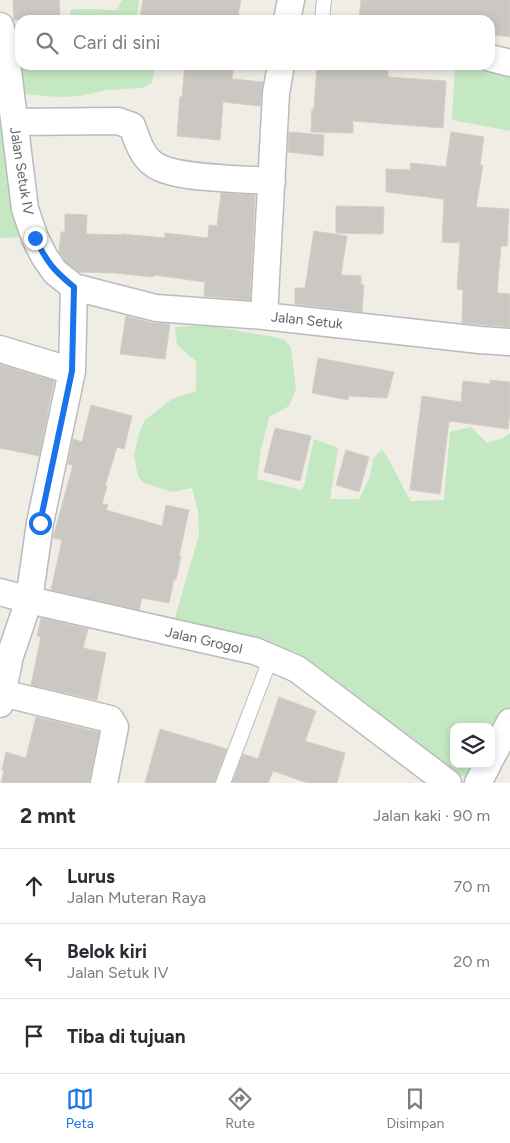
<!DOCTYPE html>
<html lang="id">
<meta charset="utf-8">
<style>
body{margin:0;font-family:Figtree,sans-serif;background:#f2f2f3;color:#2b2b33}
.controls{position:absolute;right:15px;bottom:15px;display:grid;overflow:hidden;border-radius:10px;box-shadow:0 2px 8px #0003}
.controls button{width:45px;height:45px;display:grid;place-items:center;padding:0;border:0;border-bottom:1px solid #e1e1e2;background:#fff;color:#2b2b33;font:25px sans-serif}
.stop{position:absolute;width:15px;height:15px;margin:-11px;border:4px solid #1a73e8;border-radius:50%;background:#fff}
.stop.end{background:#1a73e8;border-color:#fff;box-shadow:0 1px 5px #0008}
.list{margin:0;padding:0;list-style:none}
h2{display:flex;justify-content:space-between;align-items:center;height:65px;margin:0;padding:0 20px;font-size:21px}
h2 small{font-size:16px;font-weight:400;color:#7c7c81}
.list li{display:grid;grid-template-columns:32px 1fr auto;gap:15px;align-items:center;box-sizing:border-box;height:75px;padding:0 20px;border-top:1px solid #e1e1e2}
.list b{display:block;font-size:19px;white-space:nowrap}
.list p{margin:0;font-size:16px;white-space:nowrap;color:#7c7c81}
.list em{font-size:16px;font-style:normal;color:#7c7c81}
.icon{flex:none;width:28px;height:28px;fill:none;stroke:currentColor;stroke-width:2;stroke-linecap:round;stroke-linejoin:round}
.map{position:relative;flex:none;width:510px;height:783px;overflow:hidden}
.search{position:absolute;background:#fff;box-shadow:0 2px 8px #0003;left:15px;right:15px;top:15px;height:55px;display:flex;align-items:center;gap:12px;box-sizing:border-box;padding:0 18px;border-radius:15px;color:#7c7c81;font-size:19px}
.sheet{height:290px;background:#fff}
nav{display:flex;justify-content:space-around;align-items:center;box-sizing:border-box;height:70px;border-top:1px solid #e1e1e2;background:#fff;font-size:14px;color:#7c7c81}
nav a{display:grid;justify-items:center;gap:2px}
nav .on{color:#1a73e8}
.map>svg:first-child{display:block}
.green{fill:#c4e8c1;fill-rule:evenodd}
.building{fill:#cbc7c2;stroke:#d5cec3}
.lines{fill:none;stroke-linecap:round;stroke-linejoin:round}
.lane-casing{stroke:#b8bbc0;stroke-width:16}
.street-casing{stroke:#b8bbc0;stroke-width:29}
.lane{stroke:#fff;stroke-width:14}
.street{stroke:#fff;stroke-width:26}
.route{stroke:#1a73e8;stroke-width:6}
.labels{text-anchor:middle;stroke-width:4.5;stroke-linejoin:round;paint-order:stroke}
.street-label{font-size:14px;fill:#5d6266;stroke:#fff}
</style>
<div class="map">
<svg width="510" height="783" viewBox="0 0 510 783">
<rect width="100%" height="100%" fill="#f0ede5"/>
<path class="green" d="M 122,0 L 139,0 L 137,20 L 68,20 L 71,10 L 80,9 L 116,10 Z
M 0,45 L 23,237 L 0,238 Z
M 13,50 L 20,50 L 20,65 L 155,65 L 155,67 L 152,83 L 142,88 L 106,90 L 80,96 L 59,97 L 23,94 Z
M 455,65 L 490,65 L 510,68 L 510,131 L 452,120 Z
M 206,325 L 284,339 L 291,348 L 296,389 L 289,406 L 269,417 L 261,450 L 257,479 L 301,490 L 304,486 L 314,439 L 338,448 L 330,499 L 359,499 L 370,477 L 373,459 L 382,449 C 394,466 400,484 411,501 L 444,500 L 450,432 L 471,427 L 487,443 L 503,438 L 510,433 L 510,706 L 499,737 L 487,783 L 476,783 L 444,767 L 399,734 L 329,677 L 295,652 L 238,638 L 174,621 L 199,535 L 198,512 L 192,488 L 172,492 L 144,483 L 138,477 L 134,455 L 139,433 L 145,420 L 172,399 L 196,391 L 196,361 L 177,345 L 175,327 ZM 454,727 L 491,727 L 491,764 L 454,764 Z"/>
<path class="building" d="M 13,0 L 59,0 L 60,20 L 14,20 Z
M 143,0 L 241,0 L 237,20 L 152,20 L 140,18 Z
M 361,0 L 510,0 L 510,37 L 490,34 L 490,20 L 359,20 Z
M 185,65 L 234,65 L 232,79 L 263,82 L 260,106 L 223,102 L 220,140 L 177,136 L 180,97 L 182,97 Z
M 317,65 L 362,65 L 362,66 L 388,68 L 388,77 L 446,81 L 443,128 L 353,121 L 353,133 L 311,132 L 312,109 L 314,109 Z
M 289,132 L 324,135 L 323,156 L 288,152 Z
M 451,132 L 484,137 L 480,165 L 483,165 L 476,207 L 509,209 L 507,246 L 501,246 L 497,293 L 510,294 L 510,327 L 462,323 L 463,290 L 457,289 L 460,243 L 442,242 L 444,199 L 386,192 L 386,169 L 410,170 L 411,163 L 446,167 Z
M 221,193 L 255,195 L 250,300 L 204,296 L 205,282 L 154,275 L 153,277 L 115,273 L 79,272 L 66,262 L 59,252 L 61,232 L 65,232 L 65,214 L 87,215 L 86,234 L 121,235 L 122,234 L 165,238 L 165,233 L 208,238 L 209,225 L 217,226 Z
M 336,206 L 384,207 L 383,234 L 336,233 Z
M 314,231 L 347,236 L 341,275 L 361,276 L 361,285 L 364,285 L 362,312 L 295,304 L 295,288 L 305,288 Z
M 126,316 L 152,323 L 170,324 L 165,359 L 120,354 Z
M 318,358 L 394,372 L 387,398 L 349,396 L 348,400 L 312,393 Z
M 0,365 L 54,381 L 39,456 L 0,448 Z
M 490,380 L 510,382 L 510,413 L 508,429 L 449,421 L 440,494 L 410,490 L 422,396 L 461,402 L 463,381 L 490,384 Z
M 91,405 L 132,416 L 124,449 L 117,447 L 105,486 L 107,486 L 102,504 L 108,505 L 106,510 L 162,526 L 166,505 L 189,510 L 179,556 L 181,556 L 176,580 L 174,579 L 169,603 L 142,598 L 139,610 L 51,590 L 62,540 L 53,538 L 73,465 L 68,464 L 73,439 L 82,442 Z
M 275,428 L 311,436 L 300,481 L 264,472 Z
M 346,450 L 369,457 L 359,492 L 336,485 Z
M 41,618 L 88,629 L 83,648 L 106,653 L 97,700 L 31,685 L 41,637 L 37,636 Z
M 279,697 L 316,711 L 305,741 L 345,753 L 337,783 L 308,783 L 273,771 L 268,783 L 232,783 L 243,754 L 258,759 Z
M 36,717 L 99,732 L 89,783 L 1,783 L 4,771 L 2,770 L 6,752 L 26,758 Z
M 160,729 L 227,749 L 214,783 L 145,783 Z"/>
<g class="lines">
<g class="lane-casing">
<path id="lane" d="M 322,20 L 324,0
M 223,783 L 271,657"/>
</g>
<g class="street-casing">
<path id="street" d="M 287,20 L 291,0
M 0,26 L 4,38 L 25,209 L 35,238 L 44,256 L 55,272 L 74,287 L 156,308 L 264,316
M 490,58 L 510,63
M 281,65 L 276,93 L 264,316 L 480,340 L 510,342
M 15,122 L 118,121 L 132,126 C 137,140 142,157 155,165 C 174,179 245,179 272,181
M 0,349 L 72,371
M 0,592 L 29,600 L 40,523 L 72,371 L 74,287
M 2,693 L 110,719 L 115,727 L 104,783
M 0,704 L 10,656 L 29,600 L 255,651 L 297,669 L 448,783
M 491,758 L 510,722
M 478,783 L 488,764"/>
</g>
<use href="#lane" class="lane"/>
<use href="#street" class="street"/>
</g>
<g class="lines">
<path class="route" d="M 35,238 C 47,262 53,270 74,287 L 72,371 L 40,523"/>
</g>
<g class="labels">
<g class="street-label">
<text transform="translate(22 171) rotate(81)" y="5">Jalan Setuk IV</text>
<text transform="translate(307 320) rotate(6)" y="5">Jalan Setuk</text>
<text transform="translate(204 640) rotate(13)" y="5">Jalan Grogol</text>
</g>
</g>
</svg>
<div class="controls">
<button><svg class="icon" aria-label="layers" viewBox="0 0 24 24"><path d="M12 4l9 5-9 5-9-5zM3 14l9 5 9-5"/></svg></button>
</div>
<div class="stop" style="left:40px;top:523px"></div>
<div class="stop end" style="left:35px;top:238px"></div>
<div class="search"><svg class="icon" aria-label="search" viewBox="0 0 24 24"><circle cx="10" cy="10" r="6"/><path d="M15 15l6 6"/></svg>Cari di sini</div>
</div>
<section class="sheet">
<h2>2 mnt<small>Jalan kaki · 90 m</small></h2>
<ul class="list">
<li><svg class="icon" aria-label="ahead" viewBox="0 0 24 24"><path d="M12 20V5M6 11l6-6 6 6"/></svg><div><b>Lurus</b><p>Jalan Muteran Raya</p></div><em>70 m</em></li>
<li><svg class="icon" aria-label="left" viewBox="0 0 24 24"><path d="M17 20v-9H6M10 6l-5 5 5 5"/></svg><div><b>Belok kiri</b><p>Jalan Setuk IV</p></div><em>20 m</em></li>
<li><svg class="icon" aria-label="arrive" viewBox="0 0 24 24"><path d="M6 21V4h12l-3 4 3 4H6"/></svg><div><b>Tiba di tujuan</b></div></li>
</ul>
</section>
<nav>
<a class="on"><svg class="icon" aria-label="map" viewBox="0 0 24 24"><path d="M3 6l6-2 6 2 6-2v14l-6 2-6-2-6 2zM9 4v14M15 6v14"/></svg>Peta</a>
<a><svg class="icon" aria-label="directions" viewBox="0 0 24 24"><path d="M12 3l9 9-9 9-9-9zM9 14v-3h6M13 9l2 2-2 2"/></svg>Rute</a>
<a><svg class="icon" aria-label="saved" viewBox="0 0 24 24"><path d="M7 4h10v16l-5-4-5 4z"/></svg>Disimpan</a>
</nav>
